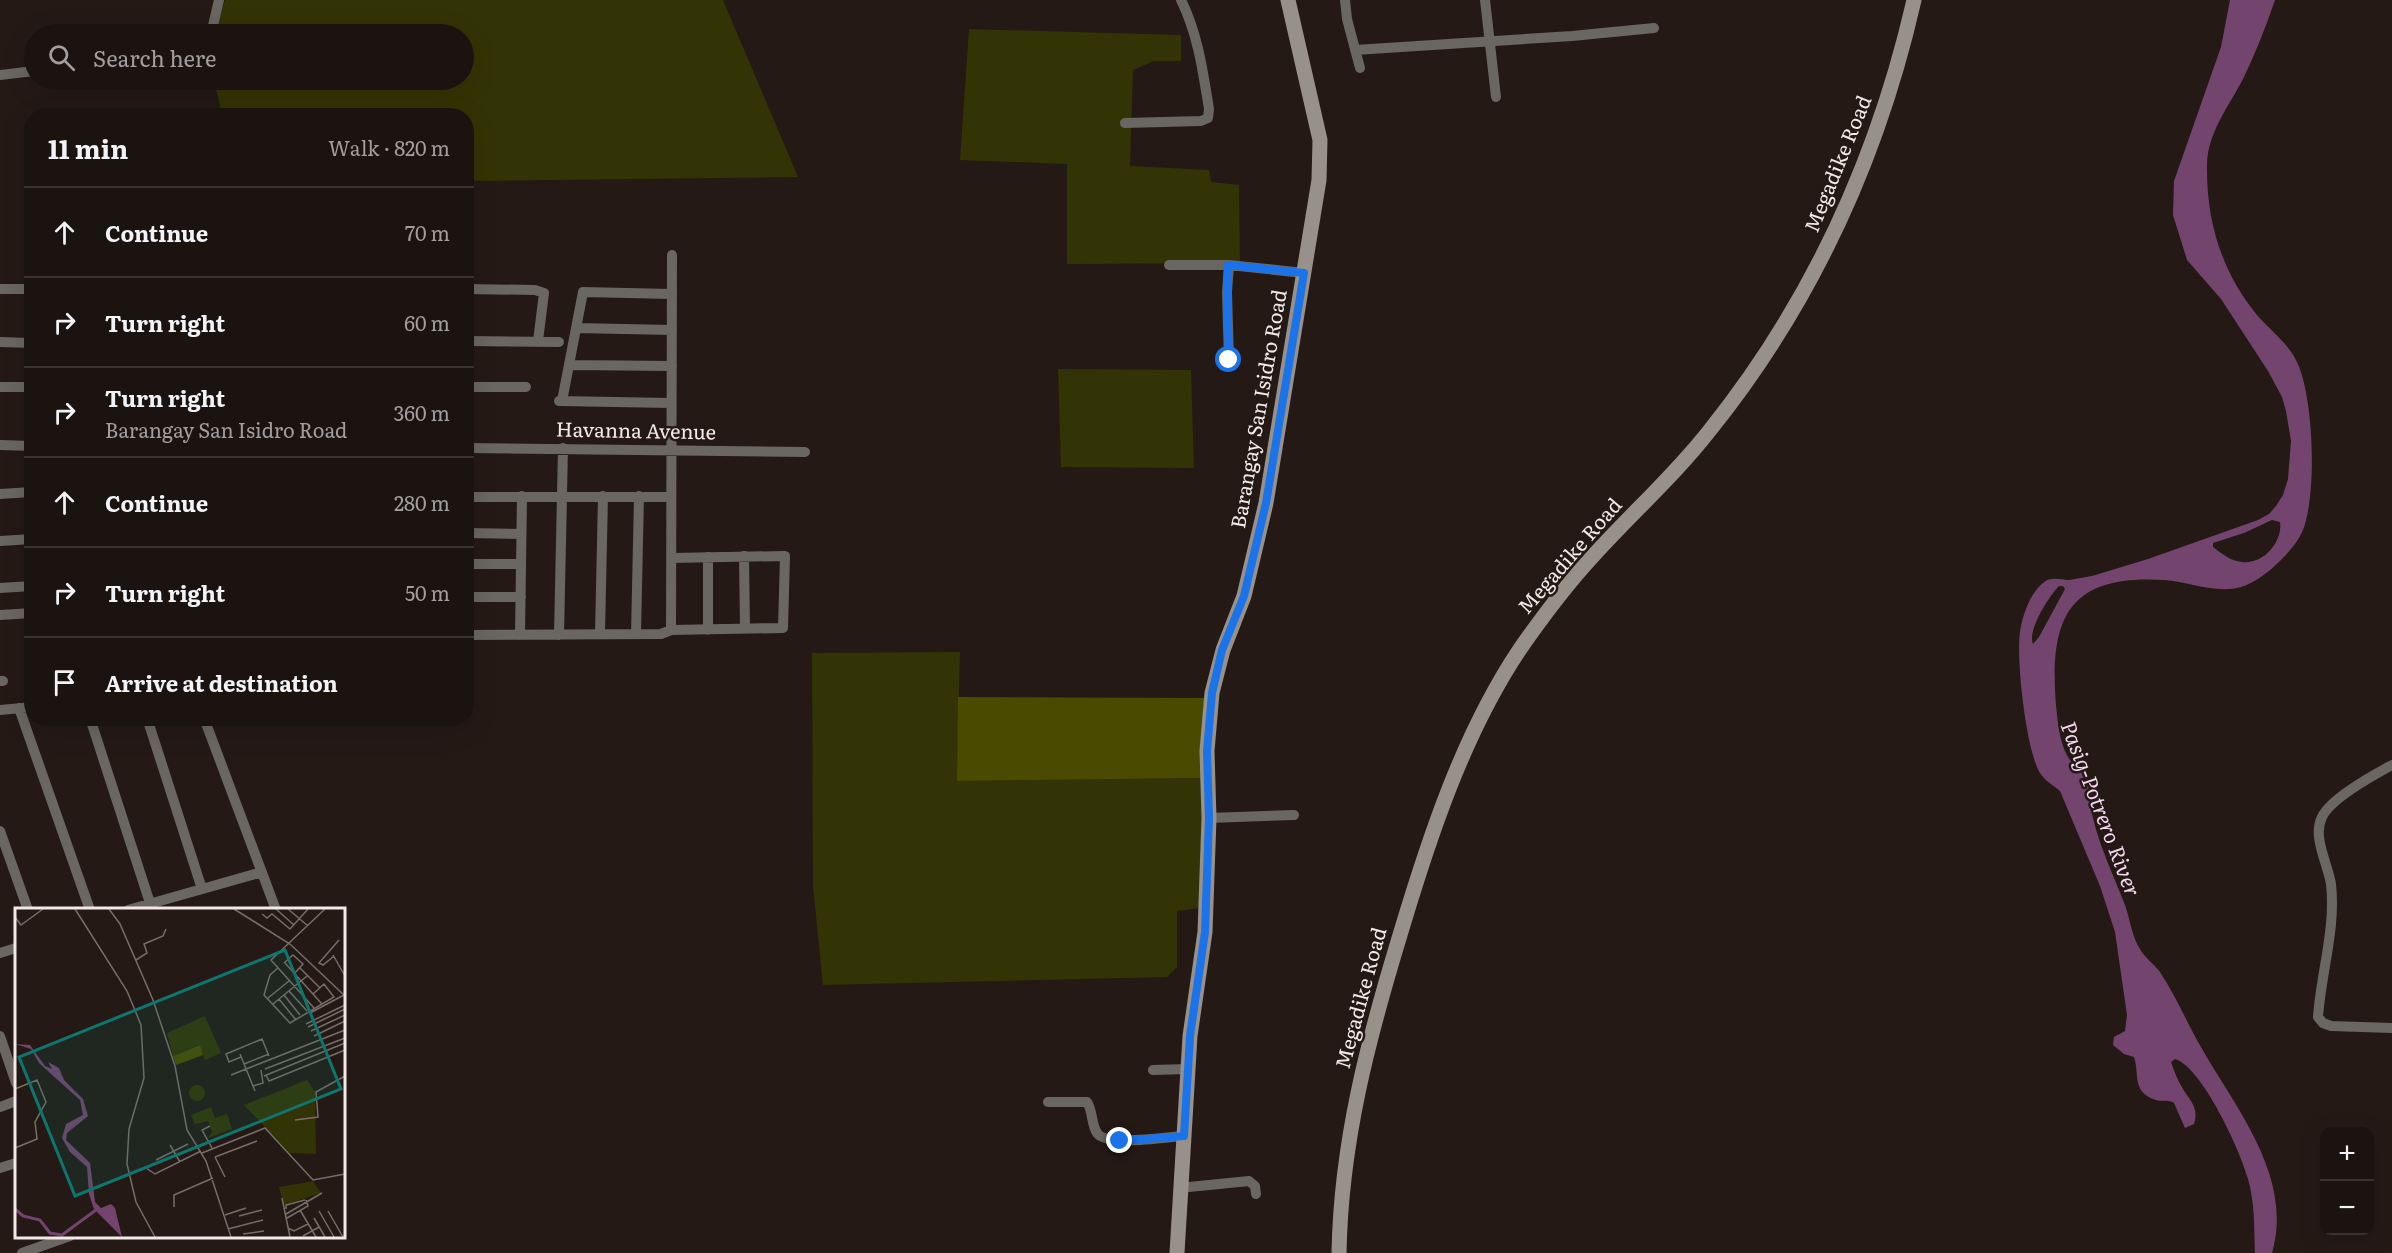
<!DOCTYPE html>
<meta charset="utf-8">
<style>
body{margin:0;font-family:Literata,serif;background:#241c19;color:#f1f3f6}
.controls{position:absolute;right:18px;bottom:18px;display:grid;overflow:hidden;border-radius:12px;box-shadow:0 6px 24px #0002}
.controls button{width:54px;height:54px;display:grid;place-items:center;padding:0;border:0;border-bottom:2px solid #393230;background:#1b1310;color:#f1f3f6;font:30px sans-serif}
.stop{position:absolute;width:18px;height:18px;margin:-14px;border:4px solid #1a73e8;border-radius:50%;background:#fff}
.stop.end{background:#1a73e8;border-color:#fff;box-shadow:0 2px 6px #0008}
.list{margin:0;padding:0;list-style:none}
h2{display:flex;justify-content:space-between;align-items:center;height:78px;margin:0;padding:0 24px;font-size:26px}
h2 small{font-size:20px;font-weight:400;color:#a09e9f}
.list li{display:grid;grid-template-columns:39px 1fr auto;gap:18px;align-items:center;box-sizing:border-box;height:90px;padding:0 24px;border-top:2px solid #393230}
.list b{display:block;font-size:22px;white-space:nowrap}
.list p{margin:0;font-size:20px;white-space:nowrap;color:#a09e9f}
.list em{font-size:20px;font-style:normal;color:#a09e9f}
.icon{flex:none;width:33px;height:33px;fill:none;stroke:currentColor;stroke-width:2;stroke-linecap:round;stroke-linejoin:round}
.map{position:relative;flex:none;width:2392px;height:1253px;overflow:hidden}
.search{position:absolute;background:#1b1310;box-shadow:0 6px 24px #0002;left:24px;top:24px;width:450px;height:66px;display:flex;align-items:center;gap:15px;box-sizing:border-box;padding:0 21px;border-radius:33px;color:#a09e9f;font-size:22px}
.panel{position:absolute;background:#1b1310;box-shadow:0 6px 24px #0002;left:24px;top:108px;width:450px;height:618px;border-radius:24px}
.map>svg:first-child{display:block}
.green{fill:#333405}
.forest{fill:#4a4b00}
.water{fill:#73446d;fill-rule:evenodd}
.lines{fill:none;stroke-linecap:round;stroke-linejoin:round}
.street{stroke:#6a6661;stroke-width:10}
.secondary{stroke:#979189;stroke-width:15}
.route{stroke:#1a73e8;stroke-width:8}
.labels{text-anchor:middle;stroke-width:5;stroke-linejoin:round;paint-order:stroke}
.street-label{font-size:20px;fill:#f3eae7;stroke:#241915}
.water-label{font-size:21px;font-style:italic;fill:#f6d8f1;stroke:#241915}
.inset-river{fill:none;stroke:#73446d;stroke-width:3}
.inset-road{fill:none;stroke:#776d69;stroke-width:1.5}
.view{fill:#0f766e;fill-opacity:0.15;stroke:#0f766e;stroke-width:3}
.inset-edge{fill:none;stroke:#f3eae7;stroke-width:3}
</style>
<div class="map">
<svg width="2392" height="1253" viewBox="0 0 2392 1253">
<rect width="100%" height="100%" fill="#241915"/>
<path class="green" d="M 225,0 L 723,0 L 798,177 L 467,181 L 466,116 L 222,115 L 214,80 L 464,80 L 464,34 L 215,34 Z
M 969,29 L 1181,35 L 1181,61 L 1154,61 L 1133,70 L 1130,166 L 1209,170 L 1211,182 L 1239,185 L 1240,263 L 1067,264 L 1067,164 L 960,160 Z
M 1058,369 L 1191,370 L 1194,468 L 1061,467 Z
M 960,652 L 957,781 L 1202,778 L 1202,908 L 1177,911 L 1177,967 L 1167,977 L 823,985 L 813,886 L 812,653 Z"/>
<path class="forest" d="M 958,697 L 1204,698 L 1202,778 L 957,781 Z"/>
<path class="water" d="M 2230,0 L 2275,0 C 2266,27 2255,54 2243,79 C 2229,106 2208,132 2207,164 C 2206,220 2221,271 2257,315 C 2270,330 2288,343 2297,362 C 2314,398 2317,494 2303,530 C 2295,550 2262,582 2241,587 C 2217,594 2189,582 2164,580 C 2069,574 2049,617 2056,705 C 2058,723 2059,741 2068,757 C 2075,769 2088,773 2091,787 C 2094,797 2090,808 2093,818 C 2100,848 2114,876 2125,905 C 2130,919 2132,937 2140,949 C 2145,958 2154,964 2160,972 C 2176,996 2187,1023 2201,1047 C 2236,1109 2294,1177 2272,1253 L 2255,1253 C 2254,1228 2255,1203 2248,1179 C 2241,1152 2202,1067 2175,1059 L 2171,1062 C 2174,1071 2178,1081 2183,1089 C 2191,1102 2199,1108 2194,1124 L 2185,1128 L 2174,1103 C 2168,1099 2163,1102 2156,1100 C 2131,1092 2140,1074 2134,1057 L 2124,1054 L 2113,1045 L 2114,1037 L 2125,1031 L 2127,1015 L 2115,932 L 2100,886 L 2060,791 C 2053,785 2045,781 2040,773 C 2026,750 2016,659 2020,632 C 2022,617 2030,593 2043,583 C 2051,576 2060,580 2069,580 C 2077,579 2084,577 2092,576 L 2148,559 L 2258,520 L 2269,514 L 2276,506 L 2283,495 L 2288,479 L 2291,441 L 2286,411 L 2282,397 L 2268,371 L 2221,299 L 2187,260 L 2173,215 L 2174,181 L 2221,47 ZM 2272,520 L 2280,522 C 2283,542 2263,565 2242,562 C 2231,561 2222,554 2213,547 L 2213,543 L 2244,533 ZM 2059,586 L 2063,586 L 2065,589 L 2039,637 L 2033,644 C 2027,631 2049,596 2059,586 Z"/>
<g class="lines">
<path class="street" d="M 1345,0 L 1347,19 L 1360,68
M 1485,0 L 1496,97
M 211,34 L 219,0
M 1355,50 L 1572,36 L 1654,28
M 0,75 L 34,71
M 1125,123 L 1201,121 L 1208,118 L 1209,109 C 1203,72 1198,34 1181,0
M 1169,265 L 1229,265 L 1304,273
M 1229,265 L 1227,292 L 1229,360
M 0,289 L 32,289
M 466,289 L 535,290 L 544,293 L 538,341
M 576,328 L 672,330
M 466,341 L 559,342
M 0,342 L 32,343
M 570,365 L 672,366
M 0,387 L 32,387
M 466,387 L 526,387
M 559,401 L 671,403
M 562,401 L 583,292 L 672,294
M 0,445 L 32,446
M 466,448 L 805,452
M 0,494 L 32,492
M 466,497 L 671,497
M 466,533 L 521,534
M 0,541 L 32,539
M 744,556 L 745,629
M 466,564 L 520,564
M 0,588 L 32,586
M 466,597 L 521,597
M 0,615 L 32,613
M 671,630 L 672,255
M 708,630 L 708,557
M 600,634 L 603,496
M 636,634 L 639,496
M 466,635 L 661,634 L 671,630 L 783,628 L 785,556 L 671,558
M 520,635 L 522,496
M 559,635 L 563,448
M 0,681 L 3,681
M 19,708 L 90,910
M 0,710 L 32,707
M 90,718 L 150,903
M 147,718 L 202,889
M 204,718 L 276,910
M 2392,765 C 2374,775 2331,798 2322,817 C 2312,837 2328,864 2331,884 C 2336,929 2321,973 2318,1017 L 2323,1023 L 2331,1026 L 2392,1028
M 1209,818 L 1294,815
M 0,831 L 28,910
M 128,910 L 262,872
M 0,953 L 16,948
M 0,1036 L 16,1083
M 1153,1070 L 1188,1069
M 1048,1102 L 1087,1102 C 1093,1111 1091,1124 1097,1133 C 1106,1147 1167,1137 1184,1136
M 0,1107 L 16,1101
M 0,1168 L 16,1163
M 1179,1188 L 1249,1181 L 1255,1186 L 1256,1194
M 22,1253 L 70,1236"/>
<path class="secondary" d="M 1177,1253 L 1190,1036 L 1205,932 L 1209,818 L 1207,751 L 1212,693 L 1223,650 L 1244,596 L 1266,503 L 1319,180 L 1320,140 L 1288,0
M 1339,1253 C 1341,1142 1368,1040 1400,935 C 1429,838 1463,734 1520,649 C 1543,616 1567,584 1594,555 C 1632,513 1675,475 1710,430 C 1811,304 1878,158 1914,0"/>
</g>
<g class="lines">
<path class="route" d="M 1120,1141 L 1184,1136 L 1190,1036 L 1205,932 L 1209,818 L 1207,751 L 1212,693 L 1222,650 L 1244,596 L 1266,503 L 1304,273 L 1228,265 L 1227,292 L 1229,360"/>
</g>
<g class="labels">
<g class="street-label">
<text transform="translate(1838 164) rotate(-68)" y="7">Megadike Road</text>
<text transform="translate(1259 409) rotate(-80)" y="7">Barangay San Isidro Road</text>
<text transform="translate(636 431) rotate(1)" y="7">Havanna Avenue</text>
<text transform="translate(1570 556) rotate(-49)" y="7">Megadike Road</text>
<text transform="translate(1361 998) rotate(-75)" y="7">Megadike Road</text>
</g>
<g class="water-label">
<text transform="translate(2100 809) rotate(69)" y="7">Pasig-Potrero River</text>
</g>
</g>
<g transform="translate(15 908)">
<rect width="330" height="330" fill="#241915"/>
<path d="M 190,108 L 206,145 L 190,152 L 184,137 L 158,148 L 152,125 ZM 292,172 L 300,184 L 301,246 L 275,245 L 229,197 ZM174 185a8 8 0 1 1 16 0a8 8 0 1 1-16 0ZM 196,199 L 200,210 L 212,206 L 217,221 L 193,230 L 197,224 L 193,213 L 180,216 L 176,207 ZM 298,273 L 306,285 L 269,297 L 264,279 Z" fill="#333405"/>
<path d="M 185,137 L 188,147 L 161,157 L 158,148 Z" fill="#4a4b00"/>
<path d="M 0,136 L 15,137 L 30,158 L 37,161 L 33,154 L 44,160 L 49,172 L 68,191 L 73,208 L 52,225 L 51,232 L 75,255 L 80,294 L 86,300 L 96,296 L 100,300 L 107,329 L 79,301 L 74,286 L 72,259 L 55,244 L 47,230 L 51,216 L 68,207 L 65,192 L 24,155 L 16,141 Z" fill="#73446d"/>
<path class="inset-river" d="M 0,301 L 8,308 L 25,312 L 35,325 L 47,327 L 81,302"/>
<path class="inset-road" d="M 60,1 L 112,83 L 126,117 L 129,170 L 114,221 L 112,256 L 121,294 L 140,329M 94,1 L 105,16 L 138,92 L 160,158 L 172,222 L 191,253 L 216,329M 219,1 L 275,36 L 330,88M 261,1 L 279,17M 273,1 L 293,18M 247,6 L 252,10 L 257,6 L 275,21 L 293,1M 0,9 L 6,17 L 28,1M 318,47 L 330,68M 319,48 L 308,57 L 304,55 L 324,32M 121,52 L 132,45 L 129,36 L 148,28 L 151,21M 269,55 L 278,47 L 288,56 L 279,66M 270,55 L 307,96M 263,60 L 255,67 L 249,87 L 275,115 L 319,89 L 309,76 L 298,86M 285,60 L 305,80M 274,83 L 292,103M 269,87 L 285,107M 253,90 L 274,73M 264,91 L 281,112M 258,96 L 292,68M 299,100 L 256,52 L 310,1M 295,105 L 329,87M 291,116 L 330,97M 293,119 L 330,101M 296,123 L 330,107M 299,128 L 330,113M 225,146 L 240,183M 226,149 L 214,154 L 211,146 L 247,131 L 254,148M 229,156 L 254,146M 250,161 L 330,130M 216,167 L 330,122M 251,167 L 254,173 L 330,142M 249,168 L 330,135M 238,178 L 248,175 L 246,162M 0,181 L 22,172 L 31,194 L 20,214 L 22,231 L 0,240M 280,212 L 303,209 L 301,184 L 330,168M 195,218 L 187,222 L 197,240M 155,237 L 165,254M 187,245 L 250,220 L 298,272 L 330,266M 200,249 L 242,233M 200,249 L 210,269M 141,252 L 173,236M 131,260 L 140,266 L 186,243M 267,290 L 275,329M 159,299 L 159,287 L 198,270M 271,301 L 271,297 L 290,292M 285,302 L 301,329M 304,303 L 319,329M 313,303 L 328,329M 271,306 L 307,285M 210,307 L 231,300M 224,308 L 247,302M 272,310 L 293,298 L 291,292M 299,310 L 310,329M 273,320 L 279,323 L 293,316M 213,321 L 248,312M 228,326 L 249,323M 288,328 L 304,319"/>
<path class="view" d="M 270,42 L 326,181 L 60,288 L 4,149 Z"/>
<rect width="330" height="330" class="inset-edge"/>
</g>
</svg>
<div class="controls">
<button>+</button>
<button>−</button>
</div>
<div class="stop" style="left:1229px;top:360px"></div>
<div class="stop end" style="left:1120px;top:1141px"></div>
<div class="search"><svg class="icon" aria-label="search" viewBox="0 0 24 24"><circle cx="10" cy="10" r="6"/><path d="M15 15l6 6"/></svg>Search here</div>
<section class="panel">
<h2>11 min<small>Walk · 820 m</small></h2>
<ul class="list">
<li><svg class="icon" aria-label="ahead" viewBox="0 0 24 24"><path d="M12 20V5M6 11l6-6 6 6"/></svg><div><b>Continue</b></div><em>70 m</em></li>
<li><svg class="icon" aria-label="right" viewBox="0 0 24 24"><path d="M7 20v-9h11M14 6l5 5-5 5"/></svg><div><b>Turn right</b></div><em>60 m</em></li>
<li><svg class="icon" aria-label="right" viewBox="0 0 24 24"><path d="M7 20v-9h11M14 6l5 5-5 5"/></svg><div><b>Turn right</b><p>Barangay San Isidro Road</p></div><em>360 m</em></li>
<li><svg class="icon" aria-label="ahead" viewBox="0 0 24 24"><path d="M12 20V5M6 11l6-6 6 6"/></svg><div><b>Continue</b></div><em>280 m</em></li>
<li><svg class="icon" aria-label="right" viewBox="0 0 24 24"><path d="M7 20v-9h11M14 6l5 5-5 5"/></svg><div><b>Turn right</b></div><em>50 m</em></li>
<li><svg class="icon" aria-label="arrive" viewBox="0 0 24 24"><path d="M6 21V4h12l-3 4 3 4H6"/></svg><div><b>Arrive at destination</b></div></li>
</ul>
</section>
</div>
